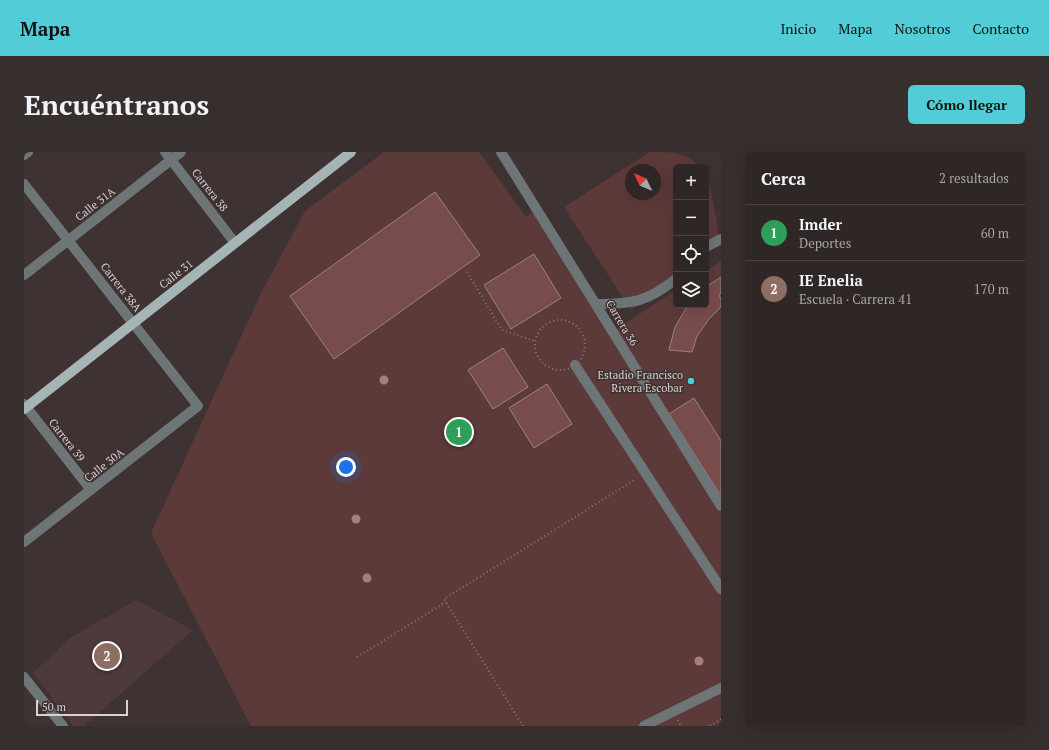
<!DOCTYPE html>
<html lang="es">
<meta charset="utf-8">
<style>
body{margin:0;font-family:"PT Serif",serif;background:#372e2e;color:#f1f3f6}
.controls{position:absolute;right:12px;top:12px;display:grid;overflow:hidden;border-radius:6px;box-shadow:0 4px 16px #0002}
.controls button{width:36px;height:36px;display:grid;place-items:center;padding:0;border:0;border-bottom:1px solid #4a4343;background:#2f2626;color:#f1f3f6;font:20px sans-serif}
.compass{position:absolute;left:601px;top:12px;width:36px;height:36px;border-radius:50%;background:#2f2626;box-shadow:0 4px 16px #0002;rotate:314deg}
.scale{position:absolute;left:12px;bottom:10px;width:92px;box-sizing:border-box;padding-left:4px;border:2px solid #dad1d1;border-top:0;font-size:11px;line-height:14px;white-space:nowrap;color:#dad1d1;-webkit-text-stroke:3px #3f3232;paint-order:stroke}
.you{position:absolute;left:322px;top:315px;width:14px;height:14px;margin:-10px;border:3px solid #fff;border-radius:50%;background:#1a73e8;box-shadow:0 0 0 6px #1a73e833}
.badge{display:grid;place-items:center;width:26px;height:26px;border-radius:50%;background:#52ccd6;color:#fff;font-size:13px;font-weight:700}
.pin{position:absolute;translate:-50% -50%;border:2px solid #fff;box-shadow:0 1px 4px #0006}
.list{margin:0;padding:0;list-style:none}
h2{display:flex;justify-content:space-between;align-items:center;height:52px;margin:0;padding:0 16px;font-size:17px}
h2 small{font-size:13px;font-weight:400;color:#a7a5a7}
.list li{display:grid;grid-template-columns:26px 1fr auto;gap:12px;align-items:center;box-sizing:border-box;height:56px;padding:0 16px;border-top:1px solid #4a4343}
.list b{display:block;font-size:15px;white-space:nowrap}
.list p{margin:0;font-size:13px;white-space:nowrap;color:#a7a5a7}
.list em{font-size:13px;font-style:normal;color:#a7a5a7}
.icon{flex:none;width:22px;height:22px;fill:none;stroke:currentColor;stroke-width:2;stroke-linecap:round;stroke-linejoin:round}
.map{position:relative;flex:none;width:697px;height:574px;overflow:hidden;border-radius:6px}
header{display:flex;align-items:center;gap:24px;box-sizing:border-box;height:56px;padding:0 20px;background:#52ccd6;color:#111}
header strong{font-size:19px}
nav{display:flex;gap:22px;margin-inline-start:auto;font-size:14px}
.intro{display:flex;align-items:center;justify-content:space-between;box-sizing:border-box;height:96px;padding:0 24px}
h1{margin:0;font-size:28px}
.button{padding:10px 18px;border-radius:6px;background:#52ccd6;color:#111;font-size:14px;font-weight:700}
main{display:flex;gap:24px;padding:0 24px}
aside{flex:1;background:#2f2626;border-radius:6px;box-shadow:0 4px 16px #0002}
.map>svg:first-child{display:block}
.built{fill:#4e3a3a}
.green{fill:#5c3a3a;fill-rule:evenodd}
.building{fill:#794c4c;stroke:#948584}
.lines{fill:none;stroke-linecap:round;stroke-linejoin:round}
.path{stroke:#837878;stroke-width:2;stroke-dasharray:1 3;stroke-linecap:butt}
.minor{stroke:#6e7576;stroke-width:10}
.major{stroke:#a5b4b5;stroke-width:10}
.tree{fill:#a67e7e}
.poi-dot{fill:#52ccd6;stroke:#3f3232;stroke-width:1.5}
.labels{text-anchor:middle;stroke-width:3;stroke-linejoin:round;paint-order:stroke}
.street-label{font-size:11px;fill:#dad1d1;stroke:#3f3232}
.poi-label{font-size:11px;fill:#dad1d1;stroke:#3f3232;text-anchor:end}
</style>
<header>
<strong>Mapa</strong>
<nav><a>Inicio</a><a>Mapa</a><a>Nosotros</a><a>Contacto</a></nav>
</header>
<div class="intro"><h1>Encuéntranos</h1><a class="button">Cómo llegar</a></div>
<main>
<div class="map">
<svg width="697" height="574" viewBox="0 0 697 574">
<rect width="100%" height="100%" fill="#3f3232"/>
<path class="built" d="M 112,448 L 169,478 L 60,574 L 49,574 L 9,521 L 46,486 Z"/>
<path class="green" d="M 360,0 L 455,0 L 502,65 L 513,58 L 588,180 L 652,138 L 652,153 L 682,153 L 682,119 L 697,109 L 697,574 L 227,574 L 127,381 L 237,141 L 281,59 Z
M 626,0 C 649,0 661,0 677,15 L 652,15 L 652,128 L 607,158 L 540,55 ZM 607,18 L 631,18 L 631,42 L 607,42 Z
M 682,24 L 686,33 L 695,83 L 682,90 Z"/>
<path class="building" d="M 411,40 L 456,103 L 310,207 L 266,144 Z
M 510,102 L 537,146 L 487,177 L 460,133 Z
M 697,125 L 697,142 L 695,143 L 697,147 L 697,155 L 685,167 L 673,184 L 668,200 L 645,198 L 651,175 L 664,153 L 682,153 L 682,135 Z
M 479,196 L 504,235 L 469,257 L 444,218 Z
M 523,232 L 548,272 L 510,296 L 485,256 Z
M 670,246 L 697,289 L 697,344 L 645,262 Z"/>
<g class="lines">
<path class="path" d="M 443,120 L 478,178 L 510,189
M511 193a25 25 0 1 1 50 0a25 25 0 1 1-50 0Z
M 333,505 L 422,450
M 654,568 L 657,574
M 499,574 L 420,447 L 612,327
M 686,574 L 697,567"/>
<path class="minor" d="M 141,0 L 211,91
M 477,0 L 697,354
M 0,3 L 4,0
M 0,32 L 174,254 L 0,390
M 682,95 L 697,87
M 0,123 L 157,0
M 573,152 C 608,152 623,150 652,127
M 551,213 L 697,437
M 0,252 L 67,338
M 0,525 L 39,574
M 620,574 L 697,536"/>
<path class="major" d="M 0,257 L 327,0"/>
</g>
<g class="tree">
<circle cx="360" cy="228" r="4.5"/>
<circle cx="332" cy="367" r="4.5"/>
<circle cx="343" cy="426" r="4.5"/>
<circle cx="675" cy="509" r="4.5"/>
</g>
<circle class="poi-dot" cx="667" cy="229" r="4"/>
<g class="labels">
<g class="street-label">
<text transform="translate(186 38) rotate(52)" y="4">Carrera 38</text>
<text transform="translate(71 52) rotate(-38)" y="4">Calle 31A</text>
<text transform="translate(152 122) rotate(-38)" y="4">Calle 31</text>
<text transform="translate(97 135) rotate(52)" y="4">Carrera 38A</text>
<text transform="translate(598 171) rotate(59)" y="4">Carrera 36</text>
<text transform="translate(43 288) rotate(52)" y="4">Carrera 39</text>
<text transform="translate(80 313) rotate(-38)" y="4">Calle 30A</text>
</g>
<g class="poi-label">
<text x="659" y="227">Estadio Francisco<tspan x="659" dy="13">Rivera Escobar</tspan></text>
</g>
</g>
</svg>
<div class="controls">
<button>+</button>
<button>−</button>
<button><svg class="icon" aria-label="locate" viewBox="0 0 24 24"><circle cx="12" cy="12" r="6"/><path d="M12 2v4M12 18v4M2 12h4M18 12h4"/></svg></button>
<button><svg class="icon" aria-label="layers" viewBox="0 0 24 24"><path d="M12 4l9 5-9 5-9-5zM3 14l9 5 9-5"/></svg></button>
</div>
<svg class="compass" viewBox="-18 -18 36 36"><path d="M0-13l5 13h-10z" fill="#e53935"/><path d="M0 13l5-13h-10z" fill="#a7a5a7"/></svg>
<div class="scale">50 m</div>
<div class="you"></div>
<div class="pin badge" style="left:435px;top:280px;background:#2e9e5b">1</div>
<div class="pin badge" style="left:83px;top:504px;background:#8d6e63">2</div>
</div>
<aside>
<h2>Cerca<small>2 resultados</small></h2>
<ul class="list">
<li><span class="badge" style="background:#2e9e5b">1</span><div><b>Imder</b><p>Deportes</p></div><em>60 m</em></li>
<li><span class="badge" style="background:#8d6e63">2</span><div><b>IE Enelia</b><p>Escuela · Carrera 41</p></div><em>170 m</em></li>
</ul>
</aside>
</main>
